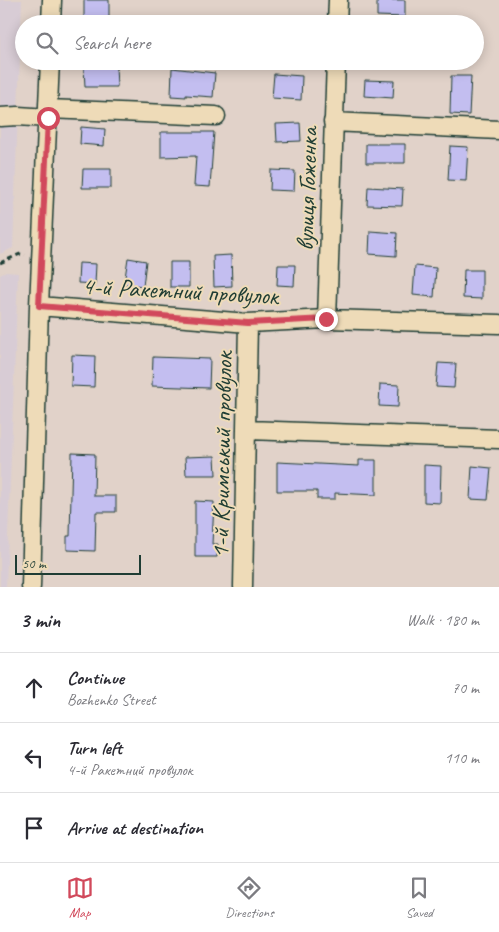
<!DOCTYPE html>
<meta charset="utf-8">
<style>
body{margin:0;font-family:Caveat,sans-serif;background:#f7f7f7;color:#2b2b33}
.scale{position:absolute;left:15px;bottom:12px;width:126px;box-sizing:border-box;padding-left:5px;border:2px solid #1f3d34;border-top:0;font-size:14px;line-height:18px;white-space:nowrap;color:#1f3d34;-webkit-text-stroke:4px #eedbb8;paint-order:stroke}
.stop{position:absolute;width:15px;height:15px;margin:-11px;border:4px solid #d1495b;border-radius:50%;background:#fff}
.stop.end{background:#d1495b;border-color:#fff;box-shadow:0 1px 5px #0008}
.list{margin:0;padding:0;list-style:none}
h2{display:flex;justify-content:space-between;align-items:center;height:65px;margin:0;padding:0 20px;font-size:21px}
h2 small{font-size:16px;font-weight:400;color:#7c7c81}
.list li{display:grid;grid-template-columns:32px 1fr auto;gap:15px;align-items:center;box-sizing:border-box;height:70px;padding:0 20px;border-top:1px solid #e1e1e2}
.list b{display:block;font-size:19px;white-space:nowrap}
.list p{margin:0;font-size:16px;white-space:nowrap;color:#7c7c81}
.list em{font-size:16px;font-style:normal;color:#7c7c81}
.icon{flex:none;width:28px;height:28px;fill:none;stroke:currentColor;stroke-width:2;stroke-linecap:round;stroke-linejoin:round}
.map{position:relative;flex:none;width:499px;height:587px;overflow:hidden}
.search{position:absolute;background:#fff;box-shadow:0 2px 12px #0003;left:15px;right:15px;top:15px;height:55px;display:flex;align-items:center;gap:12px;box-sizing:border-box;padding:0 18px;border-radius:28px;color:#7c7c81;font-size:19px}
.sheet{height:275px;background:#fff}
nav{display:flex;justify-content:space-around;align-items:center;box-sizing:border-box;height:70px;border-top:1px solid #e1e1e2;background:#fff;font-size:14px;color:#7c7c81}
nav a{display:grid;justify-items:center;gap:2px}
nav .on{color:#d1495b}
.map>svg:first-child{display:block}
.built{fill:#d8ccd5}
.building{fill:#c3bef0;stroke:#1f3d34}
.lines{fill:none;stroke-linecap:round;stroke-linejoin:round}
.minor-casing{stroke:#1f3d34;stroke-width:21}
.path{stroke:#1f3d34;stroke-width:3;stroke-dasharray:5 4;stroke-linecap:butt}
.minor{stroke:#eedbb8;stroke-width:18}
.route{stroke:#d1495b;stroke-width:6}
.labels{text-anchor:middle;stroke-width:4;stroke-linejoin:round;paint-order:stroke}
.street-label{font-size:25px;fill:#1f3d34;stroke:#eedbb8}
</style>
<div class="map">
<svg width="499" height="587" viewBox="0 0 499 587">
<rect width="100%" height="100%" fill="#e1d2c9"/>
<filter id="ink" filterUnits="userSpaceOnUse"><feTurbulence type="fractalNoise" baseFrequency=".02" numOctaves="2"/><feDisplacementMap in="SourceGraphic" scale="10" xChannelSelector="R" yChannelSelector="G"/><feConvolveMatrix kernelMatrix="1 2 1 2 8 2 1 2 1" color-interpolation-filters="sRGB"/></filter>
<g filter="url(#ink)">
<path class="built" d="M 0,0 L 22,0 L 13,248 L 0,254 Z
M 6,272 L 18,273 L 6,587 L 0,587 L 0,275 Z"/>
<path class="building" d="M 84,0 L 109,0 L 109,24 L 84,24 Z
M 377,0 L 405,0 L 405,17 L 377,16 Z
M 116,66 L 117,87 L 85,87 L 84,67 Z
M 172,68 L 215,73 L 213,97 L 186,95 L 186,97 L 171,96 Z
M 274,74 L 302,76 L 301,100 L 272,98 Z
M 451,76 L 471,76 L 469,115 L 450,114 Z
M 365,80 L 394,81 L 393,98 L 364,96 Z
M 300,123 L 301,141 L 277,142 L 276,124 Z
M 81,127 L 105,129 L 104,146 L 80,144 Z
M 161,132 L 214,132 L 210,187 L 194,186 L 196,156 L 161,157 Z
M 366,144 L 405,144 L 405,163 L 366,163 Z
M 450,146 L 468,147 L 466,181 L 448,180 Z
M 83,169 L 111,169 L 111,188 L 82,188 Z
M 271,170 L 295,171 L 294,191 L 270,190 Z
M 368,187 L 403,189 L 402,206 L 367,205 Z
M 370,231 L 397,233 L 396,256 L 369,254 Z
M 231,255 L 232,286 L 214,287 L 213,256 Z
M 128,258 L 146,261 L 143,286 L 124,284 Z
M 170,262 L 189,262 L 189,287 L 170,287 Z
M 79,263 L 96,264 L 95,284 L 78,283 Z
M 278,265 L 295,265 L 294,286 L 277,285 Z
M 415,266 L 436,268 L 434,297 L 413,295 Z
M 464,270 L 482,270 L 482,299 L 463,298 Z
M 72,355 L 95,356 L 94,387 L 71,386 Z
M 153,357 L 210,359 L 209,388 L 152,386 Z
M 438,363 L 456,364 L 454,388 L 436,387 Z
M 380,384 L 399,385 L 398,407 L 379,406 Z
M 72,453 L 95,454 L 94,496 L 116,496 L 116,512 L 96,512 L 95,551 L 67,550 L 67,536 L 70,536 Z
M 215,456 L 216,475 L 186,475 L 185,457 Z
M 359,460 L 376,460 L 376,495 L 335,493 L 335,499 L 317,499 L 317,491 L 277,491 L 277,462 L 359,466 Z
M 424,465 L 441,466 L 440,503 L 424,502 Z
M 472,466 L 491,468 L 488,500 L 470,499 Z
M 195,501 L 214,502 L 212,544 L 218,544 L 217,557 L 195,557 Z"/>
<g class="lines">
<g class="minor-casing">
<path id="minor" d="M 51,24 L 52,0
M 337,24 L 338,0
M 48,109 L 216,116
M 0,117 L 18,116 L 48,118
M 333,122 L 499,130
M 39,306 L 248,323 L 327,319 L 499,324
M 327,319 L 336,61
M 247,430 L 499,439
M 31,587 L 39,306 L 50,61
M 243,587 L 248,323"/>
</g>
<path class="path" d="M 0,263 L 20,254 L 25,255"/>
<use href="#minor" class="minor"/>
</g>
</g>
<g class="lines" filter="url(#ink)">
<path class="route" d="M 48,118 L 39,306 L 248,323 L 326,319"/>
</g>
<g class="labels">
<g class="street-label">
<text transform="translate(306 189) rotate(-88)" y="9">вулиця Гоженка</text>
<text transform="translate(180 290) rotate(3)" y="9">4-й Ракетний провулок</text>
<text transform="translate(221 455) rotate(-89)" y="9">1-й Кримський провулок</text>
</g>
</g>
</svg>
<div class="scale">50 m</div>
<div class="stop" style="left:48px;top:118px"></div>
<div class="stop end" style="left:326px;top:319px"></div>
<div class="search"><svg class="icon" aria-label="search" viewBox="0 0 24 24"><circle cx="10" cy="10" r="6"/><path d="M15 15l6 6"/></svg>Search here</div>
</div>
<section class="sheet">
<h2>3 min<small>Walk · 180 m</small></h2>
<ul class="list">
<li><svg class="icon" aria-label="ahead" viewBox="0 0 24 24"><path d="M12 20V5M6 11l6-6 6 6"/></svg><div><b>Continue</b><p>Bozhenko Street</p></div><em>70 m</em></li>
<li><svg class="icon" aria-label="left" viewBox="0 0 24 24"><path d="M17 20v-9H6M10 6l-5 5 5 5"/></svg><div><b>Turn left</b><p>4-й Ракетний провулок</p></div><em>110 m</em></li>
<li><svg class="icon" aria-label="arrive" viewBox="0 0 24 24"><path d="M6 21V4h12l-3 4 3 4H6"/></svg><div><b>Arrive at destination</b></div></li>
</ul>
</section>
<nav>
<a class="on"><svg class="icon" aria-label="map" viewBox="0 0 24 24"><path d="M3 6l6-2 6 2 6-2v14l-6 2-6-2-6 2zM9 4v14M15 6v14"/></svg>Map</a>
<a><svg class="icon" aria-label="directions" viewBox="0 0 24 24"><path d="M12 3l9 9-9 9-9-9zM9 14v-3h6M13 9l2 2-2 2"/></svg>Directions</a>
<a><svg class="icon" aria-label="saved" viewBox="0 0 24 24"><path d="M7 4h10v16l-5-4-5 4z"/></svg>Saved</a>
</nav>
